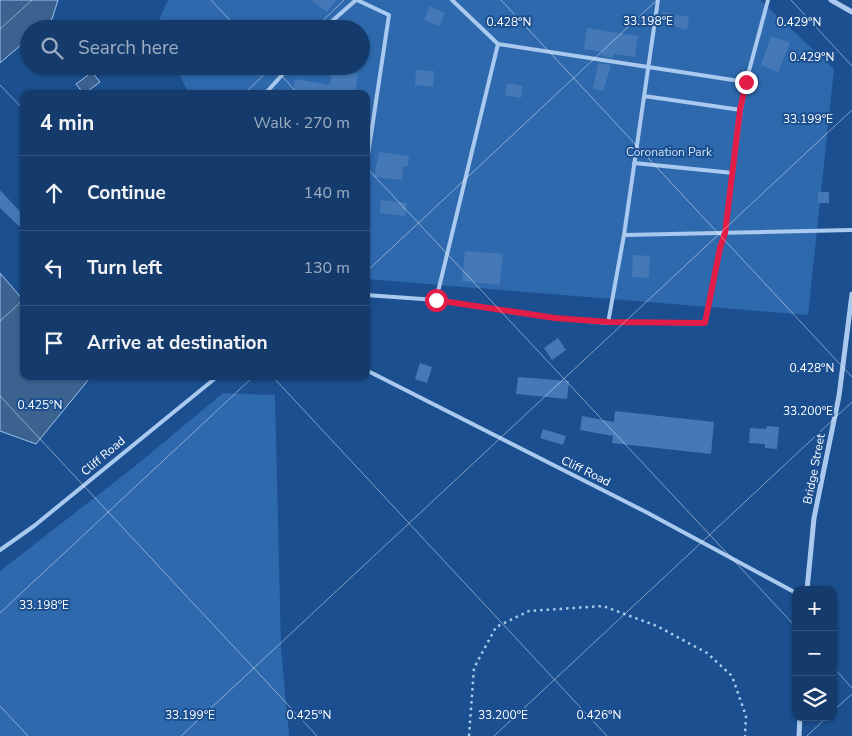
<!DOCTYPE html>
<meta charset="utf-8">
<style>
body{margin:0;font-family:"Nunito Sans",sans-serif;background:#1d4271;color:#f1f3f6}
.controls{position:absolute;right:15px;bottom:15px;display:grid;overflow:hidden;border-radius:10px;box-shadow:0 1px 4px #0004}
.controls button{width:45px;height:45px;display:grid;place-items:center;padding:0;border:0;border-bottom:1px solid #33557e;background:#143b6b;color:#f1f3f6;font:25px sans-serif}
.stop{position:absolute;width:15px;height:15px;margin:-11px;border:4px solid #e11d48;border-radius:50%;background:#fff}
.stop.end{background:#e11d48;border-color:#fff;box-shadow:0 1px 5px #0008}
.list{margin:0;padding:0;list-style:none}
h2{display:flex;justify-content:space-between;align-items:center;height:65px;margin:0;padding:0 20px;font-size:21px}
h2 small{font-size:16px;font-weight:400;color:#9dadc1}
.list li{display:grid;grid-template-columns:32px 1fr auto;gap:15px;align-items:center;box-sizing:border-box;height:75px;padding:0 20px;border-top:1px solid #33557e}
.list b{display:block;font-size:19px;white-space:nowrap}
.list em{font-size:16px;font-style:normal;color:#9dadc1}
.icon{flex:none;width:28px;height:28px;fill:none;stroke:currentColor;stroke-width:2;stroke-linecap:round;stroke-linejoin:round}
.map{position:relative;flex:none;width:852px;height:736px;overflow:hidden}
.search{position:absolute;background:#143b6b;box-shadow:0 1px 4px #0004;left:20px;top:20px;width:350px;height:55px;display:flex;align-items:center;gap:12px;box-sizing:border-box;padding:0 18px;border-radius:28px;color:#9dadc1;font-size:19px}
.panel{position:absolute;background:#143b6b;box-shadow:0 1px 4px #0004;left:20px;top:90px;width:350px;height:290px;border-radius:10px}
.map>svg:first-child{display:block}
.green{fill:#2e69ad}
.water{fill:#3c6290;stroke:#9cc4f0}
.building{fill:#4478b7}
.lines{fill:none;stroke-linecap:round;stroke-linejoin:round}
.path{stroke:#a9c9ee;stroke-width:2.5;stroke-dasharray:2.5 4;stroke-linecap:butt}
.lane{stroke:#a9c9ee;stroke-width:4}
.street{stroke:#a9c9ee;stroke-width:5}
.route{stroke:#e11d48;stroke-width:6}
.ticks{fill:none;stroke:#fff;stroke-width:1;stroke-opacity:0.45}
.labels{text-anchor:middle;stroke-width:4;stroke-linejoin:round;paint-order:stroke}
.park-label{font-size:12px;fill:#cfe3fa;stroke:#1b4f8f}
.street-label{font-size:12px;fill:#fff;stroke:#1b4f8f}
.ticks-label{font-size:12px;text-anchor:middle;fill:#fff;stroke:#1b4f8f;stroke-width:4;stroke-linejoin:round;paint-order:stroke}
</style>
<div class="map">
<svg width="852" height="736" viewBox="0 0 852 736">
<rect width="100%" height="100%" fill="#1b4f8f"/>
<path class="green" d="M 168,0 L 760,0 L 834,69 L 808,315 L 366,279 L 366,94 L 189,94 L 175,66 L 361,66 L 361,29 L 157,29 L 156,26 Z
M 223,393 L 275,395 L 281,648 L 289,736 L 0,736 L 0,571 L 134,467 Z"/>
<path class="water" d="M 0,0 L 58,0 L 52,19 L 40,29 L 29,29 L 29,38 L 0,63 Z
M 92,72 L 100,82 L 84,94 L 76,84 Z
M 0,273 L 24,301 L 24,376 L 87,376 L 89,379 L 36,444 L 0,431 Z"/>
<path class="building" d="M 311,0 L 336,0 L 327,12 Z
M 430,6 L 445,13 L 439,26 L 424,20 Z
M 663,12 L 689,17 L 687,30 L 662,22 Z
M 587,28 L 638,36 L 635,57 L 614,54 L 613,58 L 601,56 L 602,52 L 584,49 Z
M 771,36 L 790,43 L 778,72 L 761,65 Z
M 598,63 L 611,65 L 603,91 L 593,89 Z
M 333,69 L 358,74 L 355,94 L 292,94 L 295,79 L 330,85 Z
M 416,70 L 434,71 L 433,87 L 415,85 Z
M 507,83 L 523,86 L 521,98 L 505,95 Z
M 379,152 L 409,156 L 408,166 L 403,166 L 402,180 L 374,177 Z
M 0,190 L 24,216 L 24,231 L 0,208 Z
M 818,192 L 829,192 L 829,203 L 818,203 Z
M 381,200 L 407,203 L 405,216 L 380,213 Z
M 465,251 L 503,254 L 500,285 L 462,281 Z
M 633,255 L 650,256 L 649,278 L 632,277 Z
M 558,338 L 566,350 L 552,360 L 544,348 Z
M 420,363 L 432,367 L 427,383 L 415,379 Z
M 518,377 L 569,381 L 567,399 L 516,394 Z
M 615,411 L 714,422 L 711,454 L 612,443 L 613,436 L 580,430 L 582,416 L 614,422 Z
M 767,426 L 779,427 L 777,449 L 765,448 L 765,444 L 749,443 L 750,428 L 766,429 Z
M 543,429 L 566,436 L 563,445 L 540,438 Z"/>
<g class="lines">
<path class="path" d="M 469,736 L 474,668 L 496,627 L 529,611 L 603,606 L 657,626 L 707,653 L 732,676 L 746,716 L 745,736"/>
<path class="lane" d="M 357,0 L 389,15 L 366,168
M 323,29 L 356,0
M 498,44 L 746,82
M 265,94 L 290,66
M 644,96 L 741,110
M 634,163 L 733,173
M 624,235 L 852,230
M 366,295 L 436,300 L 555,318 L 608,323 L 705,323 L 720,248 L 725,233 L 741,110 L 746,82 L 768,0
M 436,300 L 498,44 L 452,0
M 608,323 L 624,235 L 658,0
M 366,370 L 646,512 L 796,593
M 0,550 L 34,526 L 218,376"/>
<path class="street" d="M 831,0 L 852,12
M 807,590 L 814,518 L 839,396 L 852,294
M 799,736 L 800,717"/>
</g>
<g class="lines">
<path class="route" d="M 436,300 L 555,318 L 608,322 L 705,323 L 720,248 L 725,233 L 740,110 L 746,82"/>
</g>
<path class="ticks" d="M 211,0 L 238,29M 501,0 L 852,377M 791,0 L 852,66M 0,29 L 32,0M 314,29 L 344,0M 273,66 L 298,94M 0,85 L 24,110M 244,94 L 273,66M 366,167 L 796,627M 366,272 L 657,0M 0,321 L 24,299M 272,376 L 607,736M 0,396 L 317,736M 0,613 L 254,376M 833,667 L 852,688M 0,706 L 28,736M 833,711 L 852,694M 181,736 L 852,110M 494,736 L 852,402M 807,736 L 827,717"/>
<g class="labels">
<g class="park-label">
<text x="669" y="156">Coronation Park</text>
</g>
<g class="street-label">
<text transform="translate(103 456) rotate(-40)" y="4">Cliff Road</text>
<text transform="translate(814 469) rotate(-79)" y="4">Bridge Street</text>
<text transform="translate(586 471) rotate(26)" y="4">Cliff Road</text>
</g>
</g>
<g class="ticks-label">
<text x="648" y="25">33.198°E</text>
<text x="509" y="26">0.428°N</text>
<text x="799" y="26">0.429°N</text>
<text x="812" y="61">0.429°N</text>
<text x="808" y="123">33.199°E</text>
<text x="812" y="372">0.428°N</text>
<text x="40" y="409">0.425°N</text>
<text x="808" y="415">33.200°E</text>
<text x="44" y="609">33.198°E</text>
<text x="309" y="719">0.425°N</text>
<text x="599" y="719">0.426°N</text>
<text x="190" y="719">33.199°E</text>
<text x="503" y="719">33.200°E</text>
</g>
</svg>
<div class="controls">
<button>+</button>
<button>−</button>
<button><svg class="icon" aria-label="layers" viewBox="0 0 24 24"><path d="M12 4l9 5-9 5-9-5zM3 14l9 5 9-5"/></svg></button>
</div>
<div class="stop" style="left:436px;top:300px"></div>
<div class="stop end" style="left:746px;top:82px"></div>
<div class="search"><svg class="icon" aria-label="search" viewBox="0 0 24 24"><circle cx="10" cy="10" r="6"/><path d="M15 15l6 6"/></svg>Search here</div>
<section class="panel">
<h2>4 min<small>Walk · 270 m</small></h2>
<ul class="list">
<li><svg class="icon" aria-label="ahead" viewBox="0 0 24 24"><path d="M12 20V5M6 11l6-6 6 6"/></svg><div><b>Continue</b></div><em>140 m</em></li>
<li><svg class="icon" aria-label="left" viewBox="0 0 24 24"><path d="M17 20v-9H6M10 6l-5 5 5 5"/></svg><div><b>Turn left</b></div><em>130 m</em></li>
<li><svg class="icon" aria-label="arrive" viewBox="0 0 24 24"><path d="M6 21V4h12l-3 4 3 4H6"/></svg><div><b>Arrive at destination</b></div></li>
</ul>
</section>
</div>
